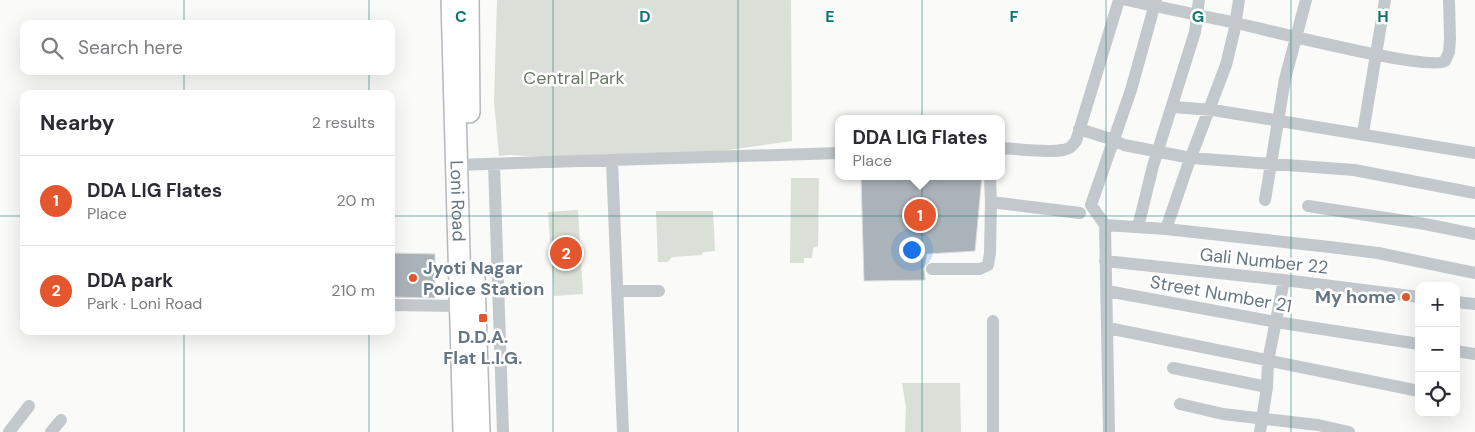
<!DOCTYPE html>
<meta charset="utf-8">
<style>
body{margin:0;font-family:"DM Sans",sans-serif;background:#f2f2f3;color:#2b2b33}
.controls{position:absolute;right:15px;bottom:15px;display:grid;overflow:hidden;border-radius:10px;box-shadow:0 5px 20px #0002}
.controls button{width:45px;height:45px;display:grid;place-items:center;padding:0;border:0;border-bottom:1px solid #e1e1e2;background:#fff;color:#2b2b33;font:25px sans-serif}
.you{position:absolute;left:911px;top:249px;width:18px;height:18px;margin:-12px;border:4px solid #fff;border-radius:50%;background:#1a73e8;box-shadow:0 0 0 8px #1a73e833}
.badge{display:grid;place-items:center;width:32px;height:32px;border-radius:50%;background:#e4572e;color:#fff;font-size:16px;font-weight:700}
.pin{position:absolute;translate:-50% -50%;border:2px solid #fff;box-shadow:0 1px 5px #0006}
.popup{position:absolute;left:835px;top:115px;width:170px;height:65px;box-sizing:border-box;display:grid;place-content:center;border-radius:10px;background:#fff;filter:drop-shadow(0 1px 4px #0005);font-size:16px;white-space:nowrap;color:#7c7c81}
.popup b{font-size:19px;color:#2b2b33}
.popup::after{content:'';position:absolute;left:50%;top:100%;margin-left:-10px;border:10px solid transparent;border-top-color:#fff}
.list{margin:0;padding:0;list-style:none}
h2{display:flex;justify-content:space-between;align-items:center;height:65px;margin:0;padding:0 20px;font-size:21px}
h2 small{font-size:16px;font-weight:400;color:#7c7c81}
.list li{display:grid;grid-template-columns:32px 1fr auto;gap:15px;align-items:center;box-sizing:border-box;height:90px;padding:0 20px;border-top:1px solid #e1e1e2}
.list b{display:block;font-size:19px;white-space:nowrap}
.list p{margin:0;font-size:16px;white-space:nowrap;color:#7c7c81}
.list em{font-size:16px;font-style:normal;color:#7c7c81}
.icon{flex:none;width:28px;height:28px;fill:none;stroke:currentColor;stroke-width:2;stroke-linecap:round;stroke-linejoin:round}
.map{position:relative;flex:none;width:1475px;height:432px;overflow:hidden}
.search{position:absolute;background:#fff;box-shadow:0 5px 20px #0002;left:20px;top:20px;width:375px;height:55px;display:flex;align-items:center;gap:12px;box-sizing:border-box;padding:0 18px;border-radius:10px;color:#7c7c81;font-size:19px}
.panel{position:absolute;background:#fff;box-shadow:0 5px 20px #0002;left:20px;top:90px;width:375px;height:245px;border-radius:10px}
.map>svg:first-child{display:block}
.green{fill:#dadfd7}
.building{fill:#aab3b9;stroke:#dcdcda}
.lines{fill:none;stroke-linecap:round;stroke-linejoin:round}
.trunk-casing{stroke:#b4b9bd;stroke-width:24}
.minor{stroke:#c3c8cc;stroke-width:12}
.trunk{stroke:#fff;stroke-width:21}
.grid{fill:none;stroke:#0f766e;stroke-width:1;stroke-opacity:0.55}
.poi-dot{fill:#e4572e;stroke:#fff;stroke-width:2}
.labels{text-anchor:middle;stroke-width:5;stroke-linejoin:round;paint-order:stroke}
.park-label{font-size:18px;fill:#687a64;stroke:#fff}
.street-label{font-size:18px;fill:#657683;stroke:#fff}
.poi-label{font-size:18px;font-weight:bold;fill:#657683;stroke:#fff;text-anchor:start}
.grid-label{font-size:16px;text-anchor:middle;font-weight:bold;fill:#0f766e;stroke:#fff;stroke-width:5;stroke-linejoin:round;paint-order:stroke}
</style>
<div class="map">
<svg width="1475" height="432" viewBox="0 0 1475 432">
<rect width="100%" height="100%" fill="#fafaf8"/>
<path class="green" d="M 497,0 L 791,0 L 792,141 L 714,152 L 545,157 L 511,155 L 499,156 L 494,101 Z
M 791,178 L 819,178 L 818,246 L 813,248 L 812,258 L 804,258 L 804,263 L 790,263 Z
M 578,210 L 583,294 L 554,296 L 548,212 Z
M 656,211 L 713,211 L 715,251 L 703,252 L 702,255 L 672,257 L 668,262 L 658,262 Z
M 902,383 L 960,383 L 961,432 L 905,432 L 906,407 Z"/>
<path class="building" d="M 861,176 L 982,176 L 975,251 L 927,254 L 924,269 L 925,280 L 864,281 Z
M 391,253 L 435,254 L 435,298 L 391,297 Z"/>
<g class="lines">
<g class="trunk-casing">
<g id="trunk">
<path id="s1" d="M 452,0 L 464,432"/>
<path d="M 468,0 L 469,112"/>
<path d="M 474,278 L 479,432"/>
</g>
</g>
<path class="minor" d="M 1127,0 C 1163,8 1199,15 1236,23 C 1264,29 1430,72 1445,61 L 1449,52 L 1450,39 L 1449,0
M 1173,107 L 1213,110 L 1475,153
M 1079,129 L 1114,140 L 1124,145 L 1191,158 L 1354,170 L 1475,193
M 1363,133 L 1385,0
M 1001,148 C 1019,149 1047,153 1063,150 C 1070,149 1072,146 1076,141 L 1119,0
M 612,161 L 623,432
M 494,164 L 503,432
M 456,165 L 839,153
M 990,176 L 991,202
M 1265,200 L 1285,79 L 1306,0
M 1308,206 L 1425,224 L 1475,234
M 1105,225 L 1166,229 L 1330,247 L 1378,253 L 1475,273
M 1138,227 L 1153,166 L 1195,32 L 1199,0
M 1166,229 L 1189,162 L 1226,65 L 1234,32 L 1239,0
M 1105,261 L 1284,280 L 1419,297
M 932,269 L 980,269 L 988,265 L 990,253 L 991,202 L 1080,213
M 617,291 L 659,291
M 1107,291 L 1276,322 L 1419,344
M 1456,302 L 1475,304
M 391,305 L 460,306
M 993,321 L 993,432
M 1108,328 L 1419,391
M 1456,351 L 1475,354
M 1173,368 L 1267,387
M 1180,404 L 1223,414 L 1318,425 L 1349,432
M 9,432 L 29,406
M 51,432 L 61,420
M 1109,432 L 1105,225 L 1091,205 L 1131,90 L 1156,0
M 1260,432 L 1267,387 L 1268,361 L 1284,280"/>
<use href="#trunk" class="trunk"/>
</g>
<path class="grid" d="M 184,0 L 184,24M 369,0 L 369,24M 553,0 L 553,432M 738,0 L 738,432M 922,0 L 922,432M 1106,0 L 1106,432M 1291,0 L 1291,432M 184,71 L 184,94M 369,71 L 369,94M 0,216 L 24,216M 391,216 L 1475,216M 184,331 L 184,432M 369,331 L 369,432"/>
<g class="poi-dot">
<circle cx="413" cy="278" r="5"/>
<circle cx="1406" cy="297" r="5"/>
<rect x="478" y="313" width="10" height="10" rx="2.5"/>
</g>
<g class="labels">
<g class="park-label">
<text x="574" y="84">Central Park</text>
</g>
<g class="street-label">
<text dy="6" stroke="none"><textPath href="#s1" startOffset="201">Loni Road</textPath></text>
<text transform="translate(1264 261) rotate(6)" y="6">Gali Number 22</text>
<text transform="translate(1221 294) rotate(10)" y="6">Street Number 21</text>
</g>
<g class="poi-label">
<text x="423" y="274">Jyoti Nagar<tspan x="423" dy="21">Police Station</tspan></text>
<text x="1396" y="303" text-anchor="end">My home</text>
<text x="483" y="343" text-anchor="middle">D.D.A.<tspan x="483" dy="21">Flat L.I.G.</tspan></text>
</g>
</g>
<g class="grid-label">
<text x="461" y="22">C</text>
<text x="645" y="22">D</text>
<text x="830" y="22">E</text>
<text x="1014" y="22">F</text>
<text x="1198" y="22">G</text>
<text x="1383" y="22">H</text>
</g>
</svg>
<div class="controls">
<button>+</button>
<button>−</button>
<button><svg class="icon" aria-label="locate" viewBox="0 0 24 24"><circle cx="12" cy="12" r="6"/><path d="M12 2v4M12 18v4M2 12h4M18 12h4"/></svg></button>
</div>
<div class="you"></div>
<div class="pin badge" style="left:920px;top:215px">1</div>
<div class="popup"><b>DDA LIG Flates</b>Place</div>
<div class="pin badge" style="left:566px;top:253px">2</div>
<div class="search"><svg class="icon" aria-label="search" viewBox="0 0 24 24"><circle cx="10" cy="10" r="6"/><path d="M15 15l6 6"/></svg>Search here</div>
<section class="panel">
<h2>Nearby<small>2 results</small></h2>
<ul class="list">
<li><span class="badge">1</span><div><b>DDA LIG Flates</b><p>Place</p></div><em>20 m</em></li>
<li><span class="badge">2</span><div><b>DDA park</b><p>Park · Loni Road</p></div><em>210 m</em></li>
</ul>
</section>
</div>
